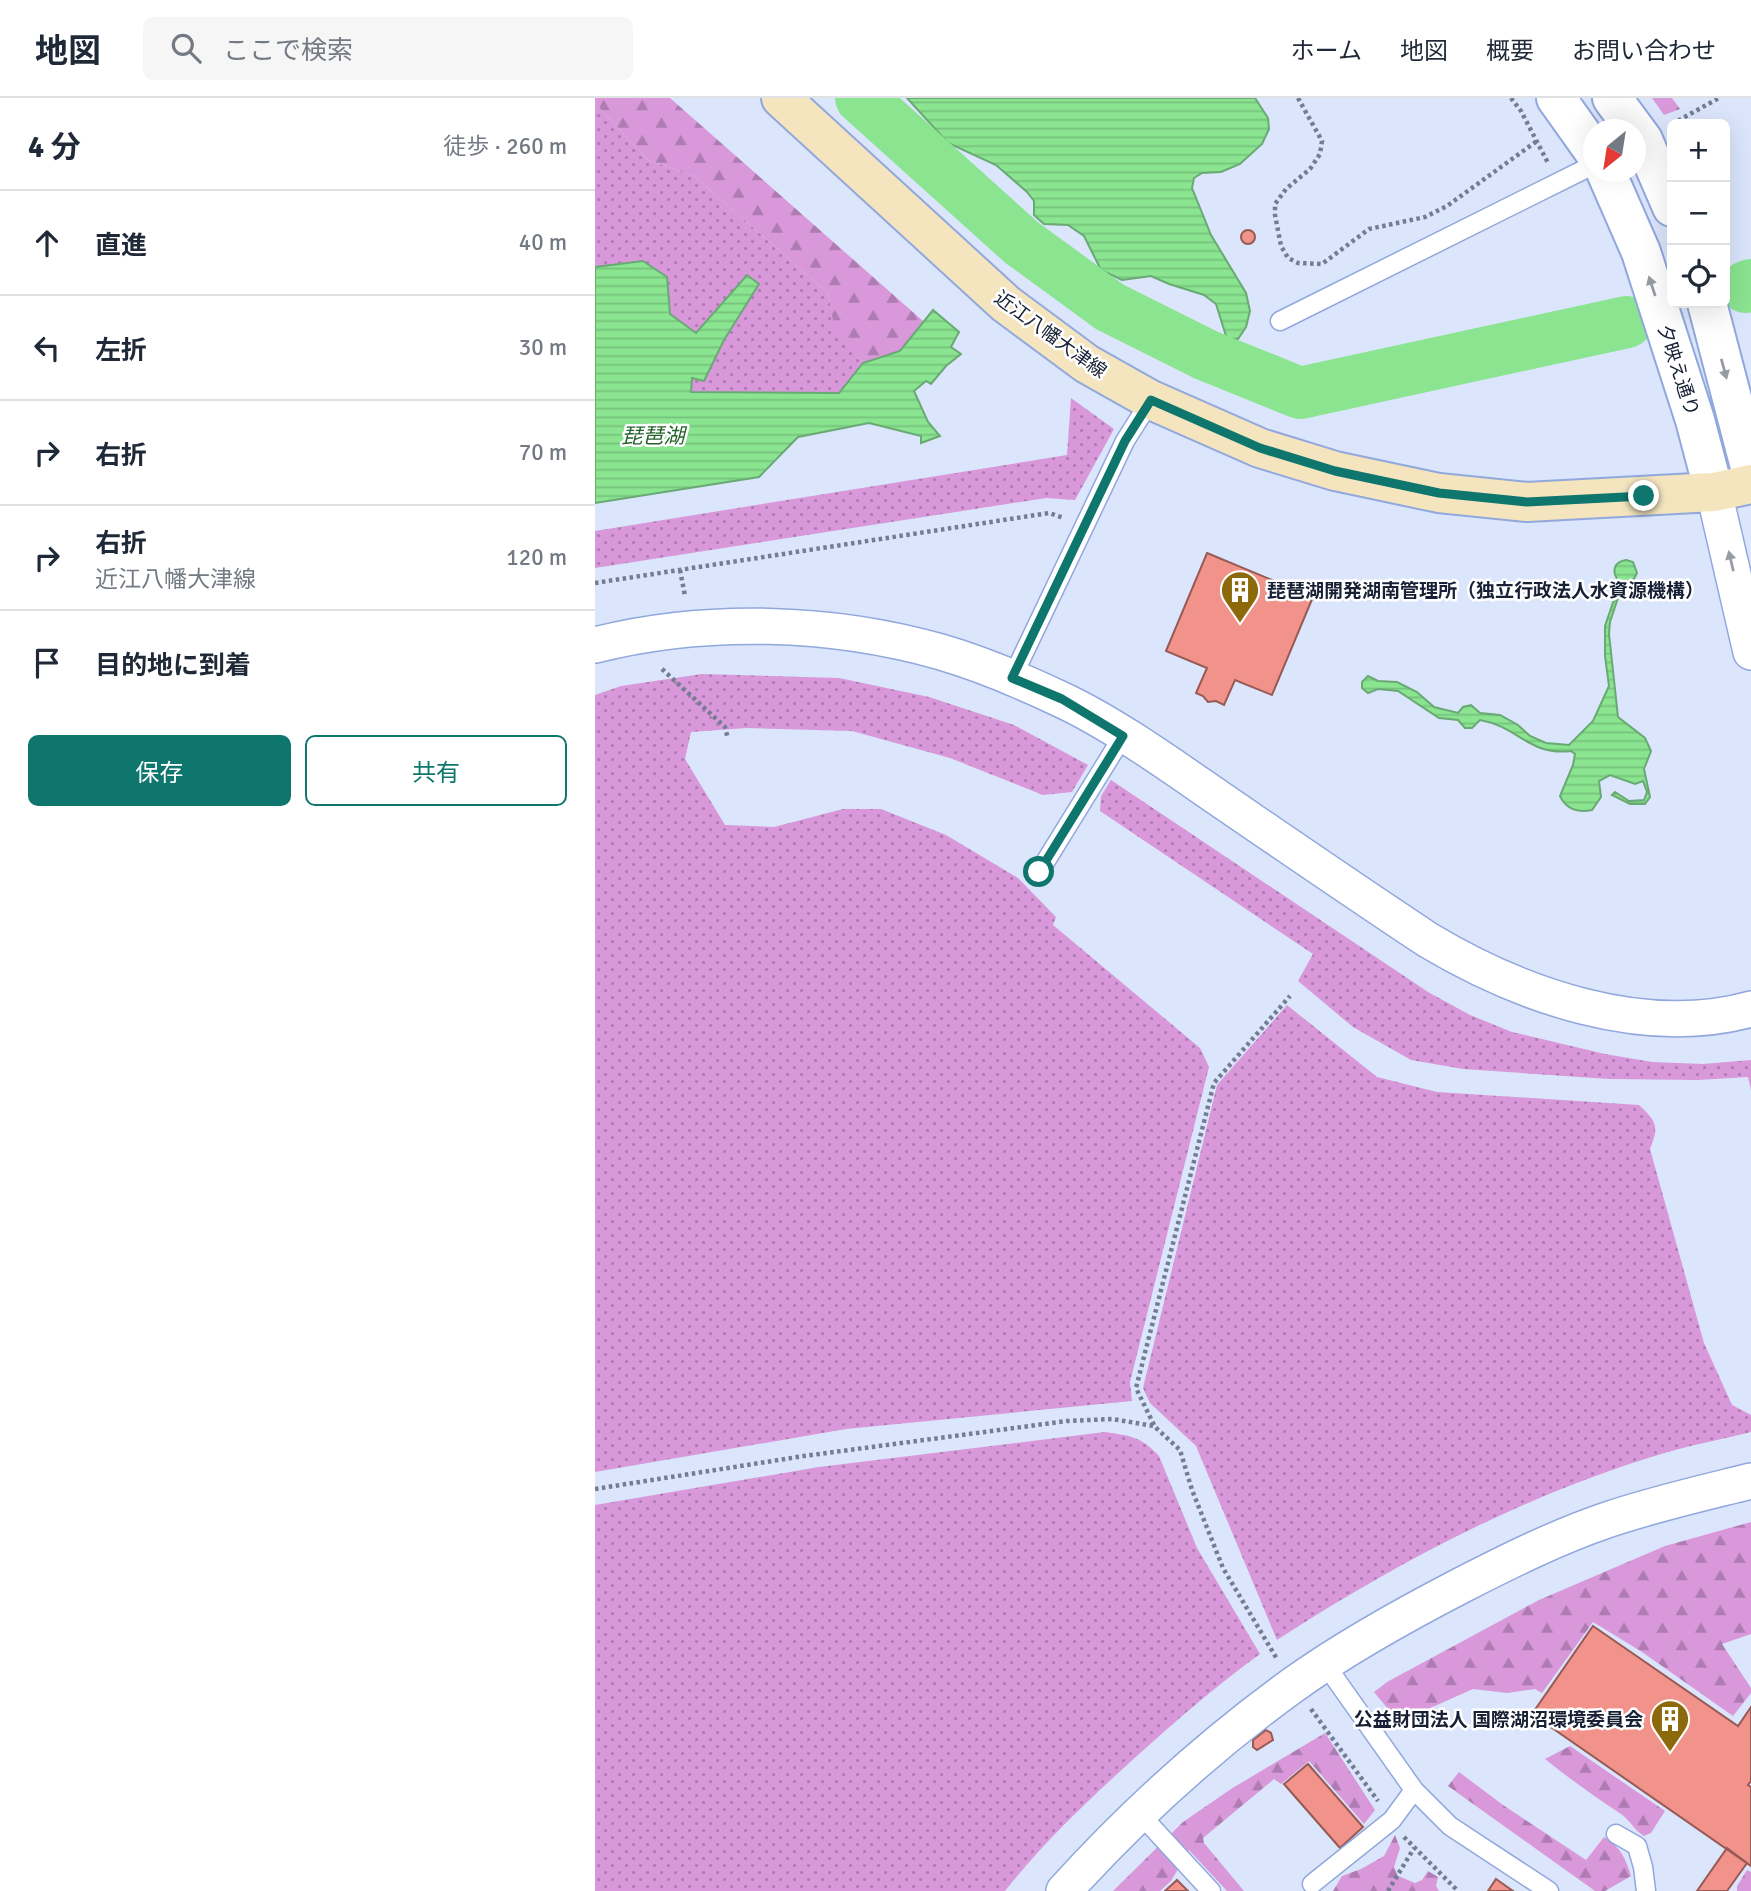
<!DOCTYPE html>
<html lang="ja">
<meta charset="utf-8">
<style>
body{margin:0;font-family:Signika,"Noto Sans JP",sans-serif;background:#f6f6f7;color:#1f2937}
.controls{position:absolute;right:21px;top:21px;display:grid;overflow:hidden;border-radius:10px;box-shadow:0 7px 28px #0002}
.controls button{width:63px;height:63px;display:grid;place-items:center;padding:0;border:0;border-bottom:2px solid #e0e1e3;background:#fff;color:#1f2937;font:35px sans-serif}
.compass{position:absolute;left:988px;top:21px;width:63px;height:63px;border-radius:50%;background:#fff;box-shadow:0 7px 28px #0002;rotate:210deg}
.stop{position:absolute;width:21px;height:21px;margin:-16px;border:5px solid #0f766e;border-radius:50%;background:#fff}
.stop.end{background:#0f766e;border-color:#fff;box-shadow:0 2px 7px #0008}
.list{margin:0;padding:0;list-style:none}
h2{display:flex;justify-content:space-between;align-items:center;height:91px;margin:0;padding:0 28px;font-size:30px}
h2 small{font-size:23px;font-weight:400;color:#747a83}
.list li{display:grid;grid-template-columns:46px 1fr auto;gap:21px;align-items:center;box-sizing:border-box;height:105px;padding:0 28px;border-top:2px solid #e0e1e3}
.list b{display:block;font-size:26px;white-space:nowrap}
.list p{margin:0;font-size:23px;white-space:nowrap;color:#747a83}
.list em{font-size:23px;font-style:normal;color:#747a83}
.actions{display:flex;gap:14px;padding:21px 28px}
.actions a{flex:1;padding:16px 0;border:2px solid #0f766e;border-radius:10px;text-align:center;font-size:24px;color:#0f766e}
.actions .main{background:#0f766e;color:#fff}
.icon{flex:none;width:38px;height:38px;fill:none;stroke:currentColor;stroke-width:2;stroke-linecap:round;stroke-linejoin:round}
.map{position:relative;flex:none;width:1156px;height:1793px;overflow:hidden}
header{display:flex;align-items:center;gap:42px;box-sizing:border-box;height:98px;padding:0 35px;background:#fff;border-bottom:2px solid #e0e1e3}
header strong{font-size:33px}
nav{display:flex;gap:38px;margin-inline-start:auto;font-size:24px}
.search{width:490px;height:63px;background:#f6f6f7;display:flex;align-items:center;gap:18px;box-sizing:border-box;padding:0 24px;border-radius:10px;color:#747a83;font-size:26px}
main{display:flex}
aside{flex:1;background:#fff}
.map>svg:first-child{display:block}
.grass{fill:url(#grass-dots)}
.forest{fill:url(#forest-firs)}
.water{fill:url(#water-rules);stroke:#68a974;stroke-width:2}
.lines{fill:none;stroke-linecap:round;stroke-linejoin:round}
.river{stroke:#8ae490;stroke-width:52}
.building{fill:#f1938a;stroke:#975a55;stroke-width:2}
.service-casing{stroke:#91a8dd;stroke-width:21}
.minor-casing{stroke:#91a8dd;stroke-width:38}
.tertiary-casing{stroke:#91a8dd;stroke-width:42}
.secondary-casing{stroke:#91a8dd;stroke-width:42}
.path{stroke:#737d92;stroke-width:4.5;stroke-dasharray:3.5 3.5;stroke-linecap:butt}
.service{stroke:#fff;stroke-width:18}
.minor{stroke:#fff;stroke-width:35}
.tertiary{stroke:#fff;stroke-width:38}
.secondary{stroke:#f4e5bf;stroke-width:38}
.oneway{fill:#979ba4}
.route{stroke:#0f766e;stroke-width:9}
.labels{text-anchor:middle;stroke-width:5;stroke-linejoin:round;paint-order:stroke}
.street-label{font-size:19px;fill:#172034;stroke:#fff}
.poi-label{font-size:19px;font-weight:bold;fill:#172034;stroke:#fff;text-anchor:start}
.water-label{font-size:21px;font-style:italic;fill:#25622c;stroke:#fff}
</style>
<header>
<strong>地図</strong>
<div class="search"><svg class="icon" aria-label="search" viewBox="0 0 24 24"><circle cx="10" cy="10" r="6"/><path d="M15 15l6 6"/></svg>ここで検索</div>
<nav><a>ホーム</a><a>地図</a><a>概要</a><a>お問い合わせ</a></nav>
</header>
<main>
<aside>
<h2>4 分<small>徒歩 · 260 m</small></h2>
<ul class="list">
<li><svg class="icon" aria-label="ahead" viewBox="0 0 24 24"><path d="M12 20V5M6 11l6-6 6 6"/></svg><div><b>直進</b></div><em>40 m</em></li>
<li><svg class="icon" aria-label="left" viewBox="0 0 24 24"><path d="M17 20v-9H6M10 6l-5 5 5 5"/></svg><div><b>左折</b></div><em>30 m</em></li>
<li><svg class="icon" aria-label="right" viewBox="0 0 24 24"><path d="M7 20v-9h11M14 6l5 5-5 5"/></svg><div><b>右折</b></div><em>70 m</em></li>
<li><svg class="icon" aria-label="right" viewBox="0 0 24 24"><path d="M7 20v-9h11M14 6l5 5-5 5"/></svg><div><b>右折</b><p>近江八幡大津線</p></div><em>120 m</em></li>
<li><svg class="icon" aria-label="arrive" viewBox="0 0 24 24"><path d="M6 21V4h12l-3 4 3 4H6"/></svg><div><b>目的地に到着</b></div></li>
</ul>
<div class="actions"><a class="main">保存</a><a>共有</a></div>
</aside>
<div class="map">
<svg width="1156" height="1793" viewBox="0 0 1156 1793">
<defs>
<pattern id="grass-dots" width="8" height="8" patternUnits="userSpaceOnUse" patternTransform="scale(1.75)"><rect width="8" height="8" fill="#d898da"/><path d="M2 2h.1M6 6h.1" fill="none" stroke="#ae7cb2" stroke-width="1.8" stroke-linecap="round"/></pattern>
<pattern id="forest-firs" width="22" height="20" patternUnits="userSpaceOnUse" patternTransform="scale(1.75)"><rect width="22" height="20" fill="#d898da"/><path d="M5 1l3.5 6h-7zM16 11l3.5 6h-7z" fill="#ae7cb2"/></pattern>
<pattern id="water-rules" width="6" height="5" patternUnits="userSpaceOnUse" patternTransform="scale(1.75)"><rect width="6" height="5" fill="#8ae490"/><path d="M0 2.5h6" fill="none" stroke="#76c37d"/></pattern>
</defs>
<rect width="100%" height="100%" fill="#dbe5fb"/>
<path class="grass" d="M 0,5 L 53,62 L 99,78 L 233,195 L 242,238 L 268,265 L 244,295 L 96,294 L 97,280 L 109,283 L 129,243 L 164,186 L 152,177 L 101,235 L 75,216 L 72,179 L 48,163 L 0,169 Z
M 476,300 L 519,331 L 480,402 L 451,400 L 0,470 L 0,433 L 472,357 Z
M 107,576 L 244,580 L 334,599 L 419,627 L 493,667 L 477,694 L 448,697 L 355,660 L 257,633 L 152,630 L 96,634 L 90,661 L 130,727 L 179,729 L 248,711 L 286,711 L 351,737 L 423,780 L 461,819 L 458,827 L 605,950 L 614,969 L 535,1284 L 537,1303 L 251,1331 L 0,1374 L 0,597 L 26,588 Z
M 516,682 L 833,894 L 875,917 L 917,934 L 1010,956 L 1057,964 L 1108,966 L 1156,962 L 1156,992 L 1153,979 L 1103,982 L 1014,981 L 868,971 L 816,962 L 758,929 L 703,883 L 718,856 L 505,713 L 506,698 Z
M 692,907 L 782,979 L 842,994 L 1044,1007 C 1062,1024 1064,1028 1055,1051 L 1109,1245 L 1137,1307 L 1156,1317 L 1156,1334 C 1129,1341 1100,1346 1073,1354 C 935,1394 802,1464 682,1542 L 601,1348 L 555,1305 L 548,1290 L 622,987 Z
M 510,1334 C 535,1338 546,1338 564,1358 L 602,1450 L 665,1556 C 614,1593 568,1634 521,1677 C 482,1713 443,1751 410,1793 L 0,1793 L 0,1407 L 224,1369 Z"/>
<path class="forest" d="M 0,0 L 75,0 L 328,223 L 305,253 L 268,265 L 241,238 L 233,195 L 99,78 L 53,62 L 0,5 Z
M 1057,0 L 1077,0 L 1085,11 L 1069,17 Z
M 1156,1424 L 1156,1536 L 1127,1546 L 1156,1590 L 1156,1595 L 1138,1618 L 1047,1554 L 998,1524 L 947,1595 L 940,1591 L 912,1595 L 878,1591 L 833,1611 L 808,1627 L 799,1618 L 779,1594 L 792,1584 L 944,1502 L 1070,1448 Z
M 730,1635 L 780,1712 L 769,1726 L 714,1663 L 686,1686 L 679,1681 L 608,1740 L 609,1745 L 649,1793 L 632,1793 L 594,1752 L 576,1783 L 565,1793 L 518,1793 L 588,1724 L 636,1691 Z
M 975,1648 L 1070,1713 L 1056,1735 L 1049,1738 C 1039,1732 1035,1722 1026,1716 C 1000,1699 975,1681 950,1661 Z
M 864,1674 L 908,1707 L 991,1762 L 1009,1739 C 1025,1748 1031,1761 1036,1778 L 1010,1793 L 1000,1793 L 853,1688 Z
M 800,1737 L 805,1750 L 799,1769 L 803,1778 L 820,1785 L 827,1782 L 833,1773 L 843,1779 L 841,1788 L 844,1793 L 738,1793 L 747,1778 L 766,1771 L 789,1758 Z
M 1152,1772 L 1156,1774 L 1156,1793 L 1142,1793 L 1142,1788 Z"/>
<path class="water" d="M 312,0 L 660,0 L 673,20 L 674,31 L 667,46 L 645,66 L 626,74 L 607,75 L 599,80 L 597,90 L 616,137 L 651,195 L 655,213 L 651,229 L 643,241 L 632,241 L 621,206 L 609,197 L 574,186 L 556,178 L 527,182 L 506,172 L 489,138 L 473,127 L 449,126 L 439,117 L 439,103 L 432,94 L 401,67 L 353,45 Z
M 48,163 L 72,179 L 75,216 L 101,235 L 152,177 L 164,186 L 129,242 L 109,283 L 97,280 L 96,294 L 244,295 L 268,265 L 305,253 L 338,212 L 364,234 L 356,249 L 366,256 L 351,268 L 336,286 L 331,283 L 319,293 L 333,324 L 345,338 L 326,345 L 326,338 L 274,325 L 203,339 L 164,379 L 0,405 L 0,169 Z
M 1031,462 L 1038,464 L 1042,475 L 1039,481 L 1028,485 L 1015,524 L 1014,536 L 1023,619 L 1050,640 L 1056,653 L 1049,671 L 1055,699 L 1050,706 L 1035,706 L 1017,697 L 1020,694 L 1034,703 L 1049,702 L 1052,694 L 1048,683 L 1040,686 L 1015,677 L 1004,683 L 1006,699 L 997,712 C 983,715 971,711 965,698 L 978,667 L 980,656 L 976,653 C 934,658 924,629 885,622 L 877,630 L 870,630 L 863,622 L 844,620 L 803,593 L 783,591 L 773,595 L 767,590 L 767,584 L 773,578 L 783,583 L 802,584 L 822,594 L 839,609 L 863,615 L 868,609 L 876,607 L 885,615 L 905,617 L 923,627 L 935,638 L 951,645 L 974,647 L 998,623 L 1014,588 L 1010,558 L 1010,528 L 1025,484 C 1016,475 1018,464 1031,462 Z"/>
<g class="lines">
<path class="river" d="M 266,0 L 426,144 L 515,209 L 611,257 L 705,295 L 1032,224
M 1151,189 L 1156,187"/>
</g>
<path class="building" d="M646 139a7 7 0 1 1 14 0a7 7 0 1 1-14 0Z
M 612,455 L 718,499 L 677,597 L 640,582 L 629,607 L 621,603 L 613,604 L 608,598 L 601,595 L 612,570 L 571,553 Z
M 998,1528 L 1143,1628 L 1156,1609 L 1156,1683 L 1153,1687 L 1156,1689 L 1156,1768 L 937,1616 Z
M 671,1632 L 676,1635 L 678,1642 L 662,1652 L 658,1649 L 658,1642 Z
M 713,1666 L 768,1729 L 745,1750 L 689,1686 Z
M 1132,1750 L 1152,1765 L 1132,1793 L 1102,1793 Z
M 901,1781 L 918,1793 L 893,1793 Z
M 582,1782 L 593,1793 L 570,1793 Z"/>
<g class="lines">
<g class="service-casing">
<path id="service" d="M 685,223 L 998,67
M 417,580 L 530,343 L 556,302
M 444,774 L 528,638
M 730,1566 L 819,1692 L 855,1728 L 954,1793
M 545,1716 L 616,1793
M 1021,1736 L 1042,1748 L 1048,1769 L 1051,1793
M 717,1786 L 797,1722 L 819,1692"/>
</g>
<g class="minor-casing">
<path id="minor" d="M 1119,394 L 1156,554
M 0,547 C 111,519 237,523 346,554 C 387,566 427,583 465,601 C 517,625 574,666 622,699 C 692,747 762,795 833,842 C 925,897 1048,941 1156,911
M 469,1793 C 538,1717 615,1647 698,1587 C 751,1549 809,1517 867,1487 C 914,1463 962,1439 1012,1422 C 1059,1406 1108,1395 1156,1383"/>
</g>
<g class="tertiary-casing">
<path id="tertiary" d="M 961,0 L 998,52
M 1017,0 L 1048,42 L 1077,109
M 1011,74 L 1046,154 L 1100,322 L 1119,394
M 1112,205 L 1156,373"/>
</g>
<g class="secondary-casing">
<path id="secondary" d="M 186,0 L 411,206 L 492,266 L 556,302 L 665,350 L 740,373 L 844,395 L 932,404 L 1119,394 L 1156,386"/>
</g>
<path class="path" d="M 703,0 L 727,43 L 725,56 L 715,71 L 691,91 L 680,106 L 680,117 L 686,148 L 693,160 L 703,165 L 727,166 L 774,131 L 830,119 L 852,108 L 942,43
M 916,0 L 926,13 L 953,65
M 1077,26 L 1124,0
M 85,472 L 90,498
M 0,485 L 454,415 L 469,420
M 67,571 L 130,629 L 133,641
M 559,1327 L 541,1290 L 619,985 L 695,898
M 0,1391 L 209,1358 L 472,1323 L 517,1321 L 559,1328 L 585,1352 L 597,1392 L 628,1470 L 682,1561
M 716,1611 L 783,1703
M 809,1739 L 863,1793
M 793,1793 L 819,1750"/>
<use href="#service" class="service"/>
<use href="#minor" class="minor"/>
<use href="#tertiary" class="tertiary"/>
<use href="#secondary" class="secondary"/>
</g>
<defs><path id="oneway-solid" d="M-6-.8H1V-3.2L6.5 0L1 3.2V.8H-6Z" transform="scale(1.75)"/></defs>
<g class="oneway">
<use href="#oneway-solid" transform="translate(1057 188) rotate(-108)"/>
<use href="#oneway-solid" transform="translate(1129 271) rotate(75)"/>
<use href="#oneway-solid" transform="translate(1136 463) rotate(-103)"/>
</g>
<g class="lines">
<path class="route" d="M 444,774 L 528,638 L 467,601 L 417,580 L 530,343 L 556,302 L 665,350 L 740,373 L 844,395 L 932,404 L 1049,398"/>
</g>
<defs>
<g id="building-pin" transform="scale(2.0125)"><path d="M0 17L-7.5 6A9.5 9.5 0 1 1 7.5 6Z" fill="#8c6a0c" stroke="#fff"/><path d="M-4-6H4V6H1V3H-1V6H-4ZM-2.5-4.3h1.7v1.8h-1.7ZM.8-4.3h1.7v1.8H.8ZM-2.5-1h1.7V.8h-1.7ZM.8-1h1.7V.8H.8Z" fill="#fff"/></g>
</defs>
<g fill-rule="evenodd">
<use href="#building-pin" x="645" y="492"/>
<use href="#building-pin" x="1075" y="1621"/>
</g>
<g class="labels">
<g class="street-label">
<text transform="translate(456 236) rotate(36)" y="7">近江八幡大津線</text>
<text transform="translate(1084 272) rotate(72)" y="7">夕映え通り</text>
</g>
<g class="poi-label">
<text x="672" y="499">琵琶湖開発湖南管理所（独立行政法人水資源機構）</text>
<text x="1048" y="1628" text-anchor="end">公益財団法人 国際湖沼環境委員会</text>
</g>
<g class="water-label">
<text x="58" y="345">琵琶湖</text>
</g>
</g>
</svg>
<div class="controls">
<button>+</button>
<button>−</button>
<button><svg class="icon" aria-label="locate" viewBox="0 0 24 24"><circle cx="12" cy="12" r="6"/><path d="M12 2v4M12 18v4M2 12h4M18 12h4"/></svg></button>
</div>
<svg class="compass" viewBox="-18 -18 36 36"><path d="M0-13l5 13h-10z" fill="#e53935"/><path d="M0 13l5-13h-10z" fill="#747a83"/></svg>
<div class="stop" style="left:444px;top:774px"></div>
<div class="stop end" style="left:1049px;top:398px"></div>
</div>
</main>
